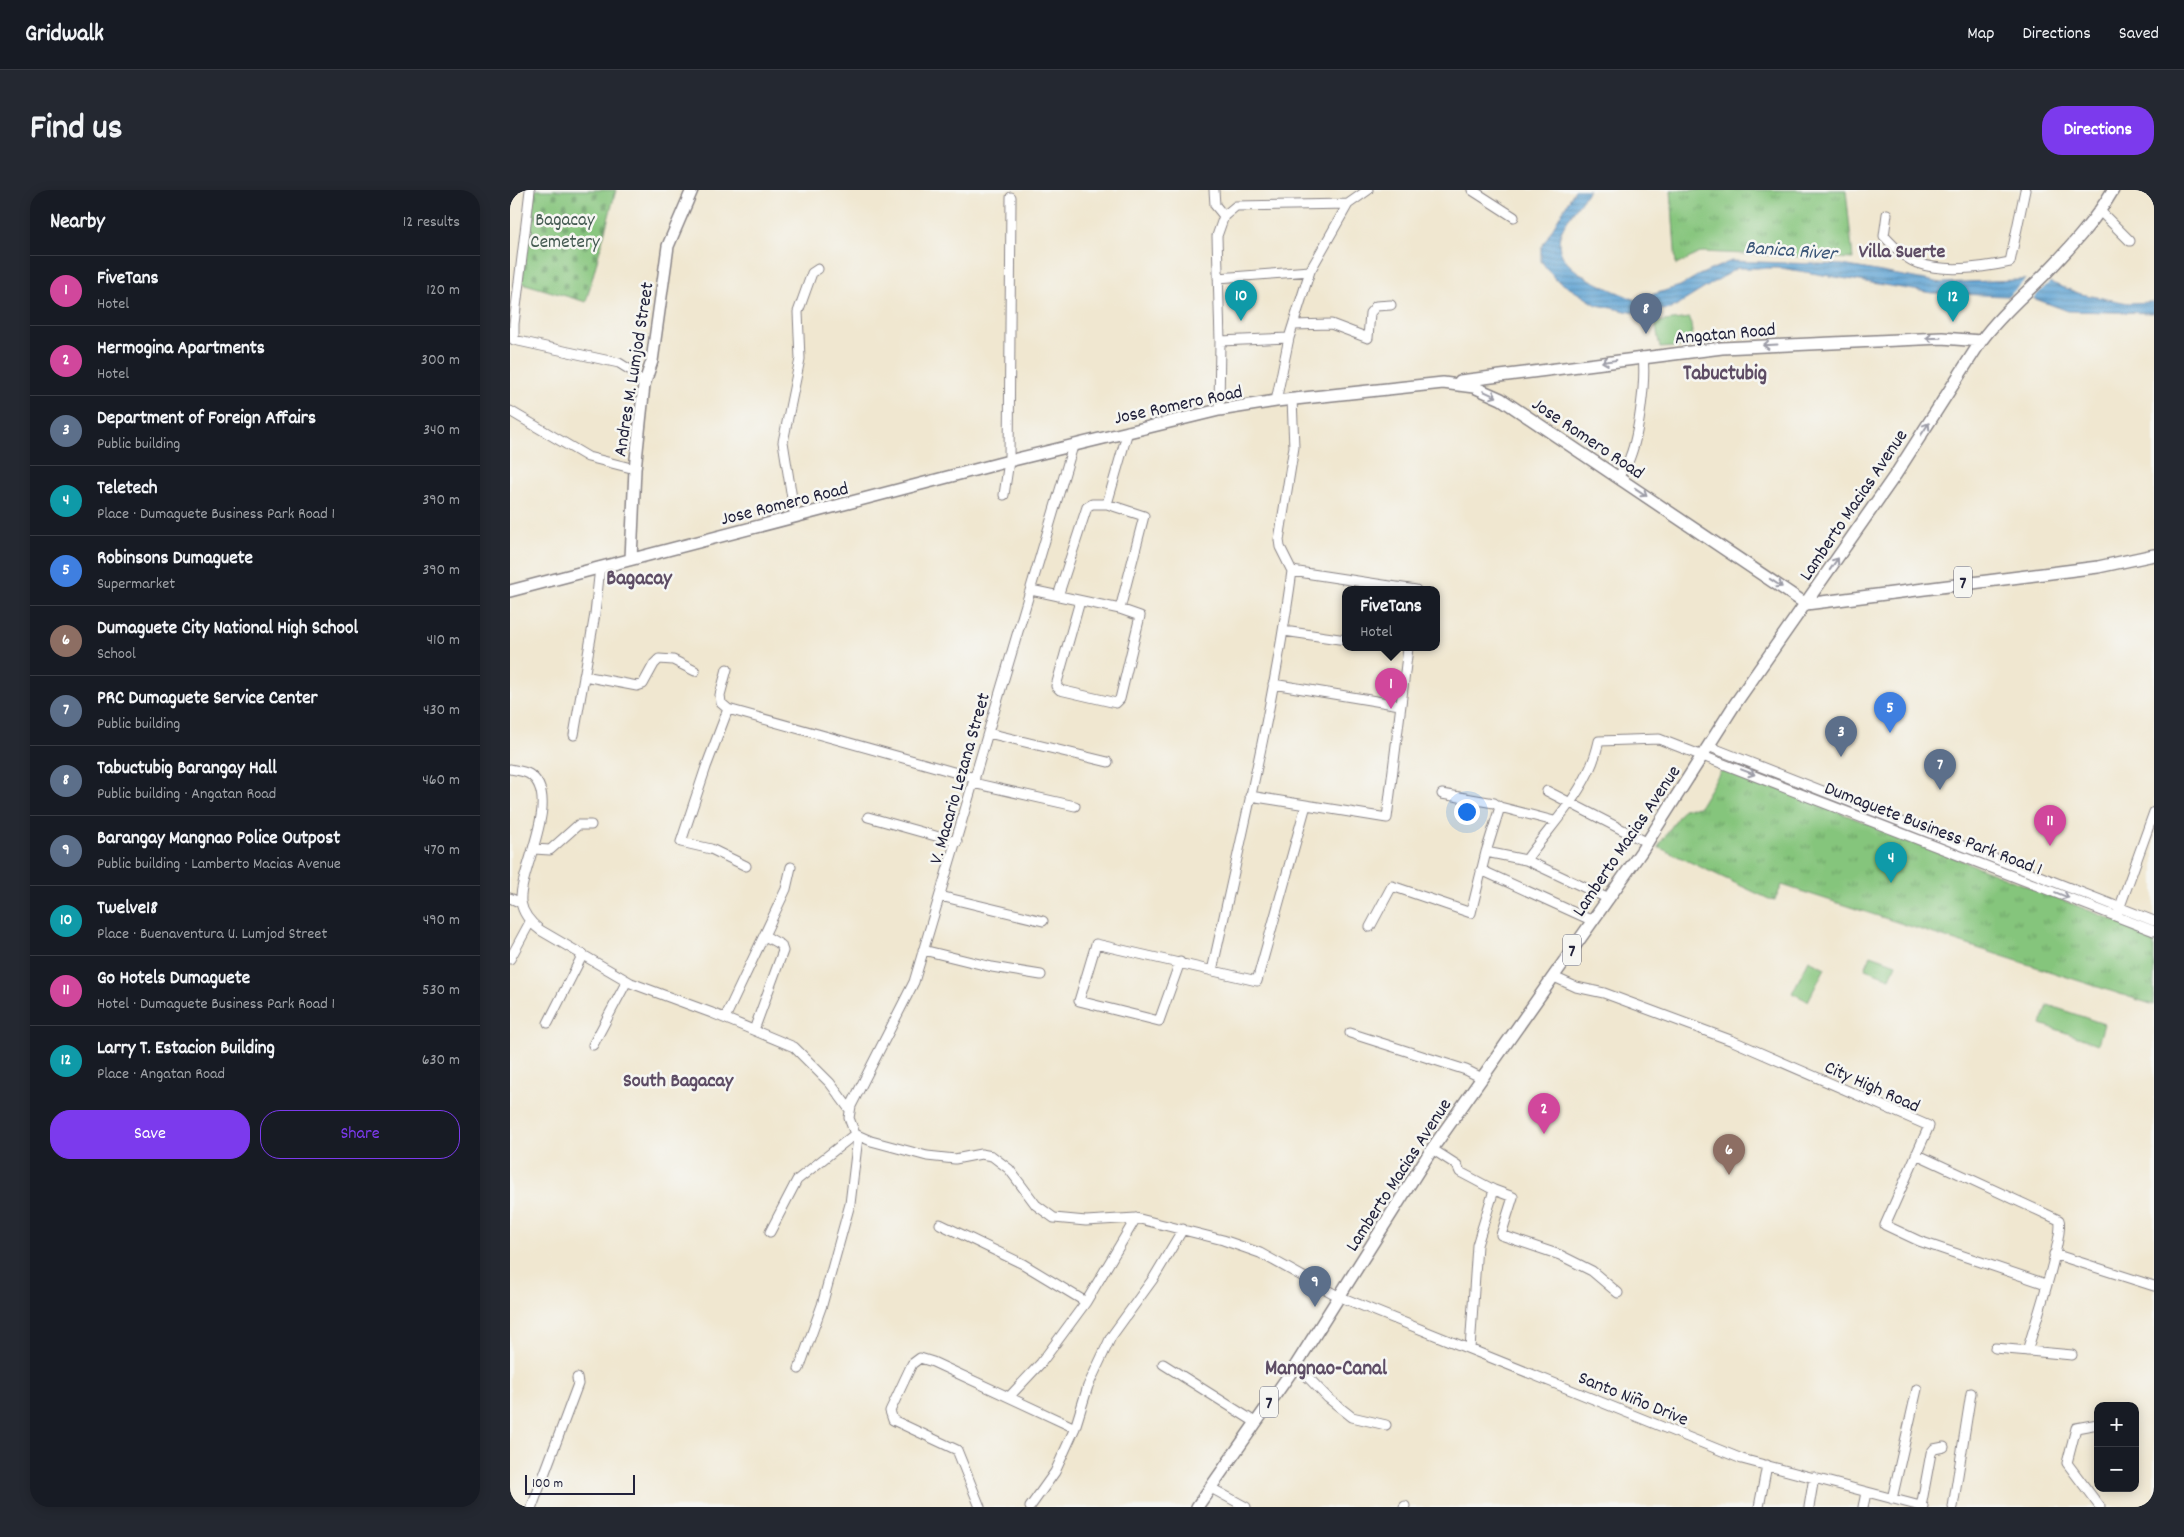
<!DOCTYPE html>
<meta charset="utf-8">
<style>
body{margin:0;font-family:Dekko,sans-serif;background:#242831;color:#f1f3f6}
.controls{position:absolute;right:15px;bottom:15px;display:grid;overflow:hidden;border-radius:10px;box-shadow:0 2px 12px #0003}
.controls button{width:45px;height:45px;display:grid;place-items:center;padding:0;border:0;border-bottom:1px solid #363941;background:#171b24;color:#f1f3f6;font:25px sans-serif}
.scale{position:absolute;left:15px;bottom:12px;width:110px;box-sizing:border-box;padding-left:5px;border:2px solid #22223b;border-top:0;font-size:14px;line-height:18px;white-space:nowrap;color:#22223b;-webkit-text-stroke:4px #f6f6f2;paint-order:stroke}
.you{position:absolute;left:956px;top:621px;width:18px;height:18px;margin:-12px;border:4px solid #fff;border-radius:50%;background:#1a73e8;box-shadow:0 0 0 8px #1a73e833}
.badge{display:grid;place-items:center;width:32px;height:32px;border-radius:50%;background:#7c3aed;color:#fff;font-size:16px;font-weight:700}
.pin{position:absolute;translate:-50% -41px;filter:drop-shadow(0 1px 2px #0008)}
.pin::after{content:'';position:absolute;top:26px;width:18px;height:15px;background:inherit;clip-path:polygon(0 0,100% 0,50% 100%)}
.popup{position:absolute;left:832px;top:396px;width:98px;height:65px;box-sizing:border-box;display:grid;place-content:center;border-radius:10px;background:#171b24;filter:drop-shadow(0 1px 4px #0005);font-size:16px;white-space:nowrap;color:#9ea1a6}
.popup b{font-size:19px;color:#f1f3f6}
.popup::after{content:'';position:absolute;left:50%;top:100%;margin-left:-10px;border:10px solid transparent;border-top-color:#171b24}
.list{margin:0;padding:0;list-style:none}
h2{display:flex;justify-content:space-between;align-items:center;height:65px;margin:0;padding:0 20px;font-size:21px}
h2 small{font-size:16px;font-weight:400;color:#9ea1a6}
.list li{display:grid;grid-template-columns:32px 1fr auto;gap:15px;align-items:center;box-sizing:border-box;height:70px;padding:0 20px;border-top:1px solid #363941}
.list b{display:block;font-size:19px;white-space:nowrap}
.list p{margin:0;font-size:16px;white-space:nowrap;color:#9ea1a6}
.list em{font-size:16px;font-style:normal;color:#9ea1a6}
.actions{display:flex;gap:10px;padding:15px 20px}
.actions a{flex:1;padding:11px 0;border:1px solid #7c3aed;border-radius:20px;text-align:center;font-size:18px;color:#7c3aed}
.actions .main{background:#7c3aed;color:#fff}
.map{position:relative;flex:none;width:1644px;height:1317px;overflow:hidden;border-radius:20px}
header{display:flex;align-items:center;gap:30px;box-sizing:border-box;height:70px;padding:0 25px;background:#171b24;border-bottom:1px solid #363941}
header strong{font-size:24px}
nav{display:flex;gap:28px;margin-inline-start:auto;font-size:18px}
.intro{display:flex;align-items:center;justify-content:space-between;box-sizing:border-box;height:120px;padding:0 30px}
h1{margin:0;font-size:35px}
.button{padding:12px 22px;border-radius:20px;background:#7c3aed;color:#fff;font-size:18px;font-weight:700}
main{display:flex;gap:30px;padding:0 30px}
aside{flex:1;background:#171b24;border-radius:20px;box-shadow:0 2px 12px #0003}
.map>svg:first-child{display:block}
.grass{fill:url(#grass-tufts);stroke:#54745c}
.cemetery{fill:url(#cemetery-stones);stroke:#54745c}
.pitch{fill:#85c57c;stroke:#54745c}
.water{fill:url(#water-rules);stroke:#406287}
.pier{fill:#f0e7d0}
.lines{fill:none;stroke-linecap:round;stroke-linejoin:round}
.minor-casing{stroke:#898486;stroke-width:11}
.major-casing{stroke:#898486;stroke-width:14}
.minor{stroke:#fff;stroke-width:9}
.major{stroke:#fff;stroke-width:11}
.oneway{stroke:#9c9ca7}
.labels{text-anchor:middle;stroke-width:5;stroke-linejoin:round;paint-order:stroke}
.shield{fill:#f6f6f2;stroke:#626272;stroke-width:1}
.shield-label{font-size:18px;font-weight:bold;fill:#22223b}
.park-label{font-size:19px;fill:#455b52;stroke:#f6f6f2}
.street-label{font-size:19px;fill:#22223b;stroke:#f6f6f2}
.water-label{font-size:20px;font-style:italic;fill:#3a5678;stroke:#f6f6f2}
.neighbourhood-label{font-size:20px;font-weight:bold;fill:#5e4d65;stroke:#f6f6f2}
.quarter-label{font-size:21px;font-weight:bold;fill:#5e4d65;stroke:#f6f6f2}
</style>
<header>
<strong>Gridwalk</strong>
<nav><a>Map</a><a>Directions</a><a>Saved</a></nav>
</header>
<div class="intro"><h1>Find us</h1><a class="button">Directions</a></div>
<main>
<aside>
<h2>Nearby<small>12 results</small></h2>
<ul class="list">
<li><span class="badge" style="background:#d1479c">1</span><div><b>FiveTans</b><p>Hotel</p></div><em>120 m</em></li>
<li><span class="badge" style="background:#d1479c">2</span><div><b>Hermogina Apartments</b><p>Hotel</p></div><em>300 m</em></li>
<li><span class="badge" style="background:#5c6f8a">3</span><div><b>Department of Foreign Affairs</b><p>Public building</p></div><em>340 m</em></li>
<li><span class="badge" style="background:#0f9aa8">4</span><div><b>Teletech</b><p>Place · Dumaguete Business Park Road 1</p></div><em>390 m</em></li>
<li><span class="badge" style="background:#3f7fe0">5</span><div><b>Robinsons Dumaguete</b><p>Supermarket</p></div><em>390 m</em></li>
<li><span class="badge" style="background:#8d6e63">6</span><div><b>Dumaguete City National High School</b><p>School</p></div><em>410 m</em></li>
<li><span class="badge" style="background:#5c6f8a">7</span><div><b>PRC Dumaguete Service Center</b><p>Public building</p></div><em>430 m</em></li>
<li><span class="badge" style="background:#5c6f8a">8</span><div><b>Tabuctubig Barangay Hall</b><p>Public building · Angatan Road</p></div><em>460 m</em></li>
<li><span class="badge" style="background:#5c6f8a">9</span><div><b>Barangay Mangnao Police Outpost</b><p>Public building · Lamberto Macias Avenue</p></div><em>470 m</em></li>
<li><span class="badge" style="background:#0f9aa8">10</span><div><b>Twelve18</b><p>Place · Buenaventura U. Lumjod Street</p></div><em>490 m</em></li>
<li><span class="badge" style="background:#d1479c">11</span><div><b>Go Hotels Dumaguete</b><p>Hotel · Dumaguete Business Park Road 1</p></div><em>530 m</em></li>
<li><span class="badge" style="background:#0f9aa8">12</span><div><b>Larry T. Estacion Building</b><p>Place · Angatan Road</p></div><em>630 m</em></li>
</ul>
<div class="actions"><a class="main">Save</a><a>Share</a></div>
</aside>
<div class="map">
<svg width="1644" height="1317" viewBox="0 0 1644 1317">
<defs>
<pattern id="grass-tufts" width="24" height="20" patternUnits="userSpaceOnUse" patternTransform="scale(1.25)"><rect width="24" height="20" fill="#85c57c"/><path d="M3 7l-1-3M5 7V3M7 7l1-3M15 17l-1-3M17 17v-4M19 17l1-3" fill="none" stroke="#6ca067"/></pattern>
<pattern id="cemetery-stones" width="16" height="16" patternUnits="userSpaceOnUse" patternTransform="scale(1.25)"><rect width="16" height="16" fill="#85c57c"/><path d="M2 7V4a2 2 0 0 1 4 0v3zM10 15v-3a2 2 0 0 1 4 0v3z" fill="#6ca067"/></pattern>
<pattern id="water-rules" width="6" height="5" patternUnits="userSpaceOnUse" patternTransform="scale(1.25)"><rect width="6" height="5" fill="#5ea3d3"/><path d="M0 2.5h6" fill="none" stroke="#4d84ac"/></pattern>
</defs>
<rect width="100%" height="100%" fill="#f6f6f2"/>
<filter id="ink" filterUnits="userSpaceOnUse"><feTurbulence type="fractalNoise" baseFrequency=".02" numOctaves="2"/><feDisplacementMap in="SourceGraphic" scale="10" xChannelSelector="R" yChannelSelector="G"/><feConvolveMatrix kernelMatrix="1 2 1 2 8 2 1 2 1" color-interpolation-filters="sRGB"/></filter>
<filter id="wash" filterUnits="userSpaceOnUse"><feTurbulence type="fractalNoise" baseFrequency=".0096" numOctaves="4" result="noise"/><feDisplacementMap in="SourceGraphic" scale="20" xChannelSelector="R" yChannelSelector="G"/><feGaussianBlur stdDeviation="1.12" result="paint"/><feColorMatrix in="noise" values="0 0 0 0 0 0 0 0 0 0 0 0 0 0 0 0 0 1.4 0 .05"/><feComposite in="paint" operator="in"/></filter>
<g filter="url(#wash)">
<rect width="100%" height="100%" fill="#f0e7d0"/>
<path class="grass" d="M 1161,0 L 1336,0 L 1343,69 L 1192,62 L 1166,75 Z
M 1219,579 L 1644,746 L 1644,815 L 1272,695 L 1265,710 L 1259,709 L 1148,657 L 1173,619 L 1189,617 L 1210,582 Z"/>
<path class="cemetery" d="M 20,0 L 106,0 L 76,112 L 12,93 Z"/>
<path class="pitch" d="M 1180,128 L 1184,156 L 1150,158 L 1145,132 Z
M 1361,765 L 1386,774 L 1380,788 L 1355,779 Z
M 1299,770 L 1315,778 L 1298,811 L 1282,803 Z
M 1538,815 L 1594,834 L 1588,854 L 1531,834 Z"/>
<path class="water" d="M 1065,0 L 1079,0 C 1071,12 1053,33 1050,46 C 1041,81 1101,98 1125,110 L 1170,96 L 1189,85 L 1221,71 L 1333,75 L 1432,93 L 1531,89 L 1571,104 L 1618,113 L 1644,112 L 1644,123 L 1558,121 L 1520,107 L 1422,103 L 1271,78 L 1227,78 L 1161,119 L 1125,123 L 1087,115 L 1045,89 L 1031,71 L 1031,58 Z"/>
<path class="pier" d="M 1518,87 L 1532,87 L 1541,91 L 1521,110 L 1496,109 Z"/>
</g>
<g filter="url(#ink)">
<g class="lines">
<g class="minor-casing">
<path id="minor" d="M 20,0 L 4,134 L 4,150 L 109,173 L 122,181 L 134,195
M 704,0 L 705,15 L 714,26
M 962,0 L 1004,27
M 1590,21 L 1620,51
M 1377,24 L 1374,46 C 1384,56 1394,68 1407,73 C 1435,83 1472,78 1500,72 L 1515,0
M 708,88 L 800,81
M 783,135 L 821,134 L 858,148 L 860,123 L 866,116 L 881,115
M 710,151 L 779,148
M 782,209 L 784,257 L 769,350 L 770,357 L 782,381
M 766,211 L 779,148 L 800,81 L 838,14
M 709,220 L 710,151 L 707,46 L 714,26 L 726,16 L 838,14 L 858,0
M 0,221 L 78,267 L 125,279
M 563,256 L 404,792 L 341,916 L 339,928 L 345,944 L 361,951 L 417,966 L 445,969 L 471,964 L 482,966 L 499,979 L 526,1015 L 544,1028 L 576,1031 L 626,1028 L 713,1050 L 750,1063 L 828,1106 L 1232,1269 L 1414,1317
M 1108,287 C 1112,281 1118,274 1120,267 C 1129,244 1136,190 1133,167
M 494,305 L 499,271 L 501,7
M 285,327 L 273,252 L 290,169 L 288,122 L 302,83 L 308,79
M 521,400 L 610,419 L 630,426 L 610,509 L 606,513 L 550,500 L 546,496 L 570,411
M 548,406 L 577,317 L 582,314 L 597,314
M 610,419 L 634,326 L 597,314 L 618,241
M 774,441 L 836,450
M 217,479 L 210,505 L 211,513 L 218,519 L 465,588
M 74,486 L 127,496 L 133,494 L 144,474 L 149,469 L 163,470 L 185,481
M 763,494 L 890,515
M 218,519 L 196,577 L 171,652 L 201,659 L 236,676
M 478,543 L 598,572
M 64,545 L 85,424 L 90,377
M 1198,556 L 1644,731
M 0,579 C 6,580 14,581 19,584 C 54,606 8,682 11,712 C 13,725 21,733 30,740 L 121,793 L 202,823 L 284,857 L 320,893 L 340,920
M 463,593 L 565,616
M 1037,601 L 1138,653
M 932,604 L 984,613 L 990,617 L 1044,631
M 740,606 L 877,628 L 898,458
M 358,627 L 447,652
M 24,659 L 40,660 L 68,635 L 81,635
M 976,662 L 1016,670 L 1099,709
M 1016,670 C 1044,631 1079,599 1089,551 L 1149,549 L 1644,741
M 971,680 L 1083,731
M 430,706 L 533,731
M 0,708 L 11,713
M 1608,722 L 1644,622
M 860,737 L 882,696 L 961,723 L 976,662 L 990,617
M 413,760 L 482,777 L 531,785
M 0,769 L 20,732
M 670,772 L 649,831 L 569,811 L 586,754 L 747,791 L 796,615
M 702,781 C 731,648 764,515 782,381 L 906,400
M 1044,787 L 1066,797 L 1094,803 L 1223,851 L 1419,936 L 1375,1035 L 1409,1051 L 1536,1094
M 215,828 L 276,699 L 281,677
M 38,833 L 73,764
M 244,840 L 273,761 L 271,755 L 255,746
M 840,843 L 956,880 L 972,888
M 83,855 L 117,791
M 922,959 L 947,975 L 950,982 L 984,1000 L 1003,1007 L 991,1045 L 1050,1065 L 1082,1081 L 1108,1103
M 1406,964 L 1549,1030 C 1555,1043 1523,1141 1517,1161
M 430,1034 L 513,1074 L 576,1112
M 260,1042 L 287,990 L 345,944
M 1544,1064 L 1644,1096
M 1485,1158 L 1562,1165
M 960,1159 L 967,1055 L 984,1000
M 653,1174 L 745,1232
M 786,1175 L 818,1208 L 842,1227 L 876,1235
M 289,1179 L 312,1115 L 340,1014 L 348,947
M 499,1207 L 531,1173 L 576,1112 L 626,1028
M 1588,1234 L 1566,1238 L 1557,1273 L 1590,1317
M 701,1298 L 736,1317
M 1382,1309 L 1407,1199
M 22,1317 L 68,1194 L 67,1188
M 470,1317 L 447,1260 L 383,1230 L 380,1221 L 402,1174 L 410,1168 L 423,1172 L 565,1238 L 578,1196 L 601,1147 L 643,1089 L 673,1039
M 520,1317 L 545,1282 L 565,1238
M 894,1317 L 895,1316
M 1249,1317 L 1257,1275
M 1299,1317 L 1304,1287
M 1353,1317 L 1356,1303
M 1411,1317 L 1421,1263 L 1424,1259 L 1434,1257
M 1443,1317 L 1461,1203"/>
</g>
<g class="major-casing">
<path id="major" d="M 950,191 L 1212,158 L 1432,148 L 1471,151
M 121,369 L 125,279 L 134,195 L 142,171 L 158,56 L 182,0
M 0,401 L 499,271 L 709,220 L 766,211 L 933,193 L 964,197 L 991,209 L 1296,414
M 1296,414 L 1588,377 L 1644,365
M 687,1317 L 786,1175 L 922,959 L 1131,662 L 1225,514 L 1386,284 L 1471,151 C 1490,125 1513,106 1535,84 C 1560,58 1585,31 1603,0"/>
</g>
<use href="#minor" class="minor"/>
<use href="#major" class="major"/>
</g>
<defs><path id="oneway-shaft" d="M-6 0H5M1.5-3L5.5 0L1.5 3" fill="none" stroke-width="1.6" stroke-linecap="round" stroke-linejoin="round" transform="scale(1.25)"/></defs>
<g class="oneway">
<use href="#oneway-shaft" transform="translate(1423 148) rotate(178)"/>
<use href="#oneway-shaft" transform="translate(1260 155) rotate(177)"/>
<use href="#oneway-shaft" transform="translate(1099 171) rotate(172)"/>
<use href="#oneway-shaft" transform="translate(980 204) rotate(24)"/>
<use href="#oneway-shaft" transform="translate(1415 239) rotate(-57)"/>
<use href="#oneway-shaft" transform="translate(1131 302) rotate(34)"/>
<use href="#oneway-shaft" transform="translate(1324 374) rotate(-55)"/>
<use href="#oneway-shaft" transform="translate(1266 393) rotate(34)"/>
<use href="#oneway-shaft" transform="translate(1238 582) rotate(21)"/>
<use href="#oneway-shaft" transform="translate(1552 705) rotate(22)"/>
</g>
</g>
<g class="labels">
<g class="shield">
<rect x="1444" y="376.5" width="18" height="31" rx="4"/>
<rect x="1053" y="744.5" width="18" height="31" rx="4"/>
<rect x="750" y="1196.5" width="18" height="31" rx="4"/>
</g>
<g class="shield-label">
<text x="1453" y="398">7</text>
<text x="1062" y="766">7</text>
<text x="759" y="1218">7</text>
</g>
<g class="park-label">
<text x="55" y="35">Bagacay<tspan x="55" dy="22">Cemetery</tspan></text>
</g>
<g class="street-label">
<text transform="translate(1215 142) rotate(-5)" y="7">Angatan Road</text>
<text transform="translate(122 179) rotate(-81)" y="7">Andres M. Lumjod Street</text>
<text transform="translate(668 213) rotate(-12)" y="7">Jose Romero Road</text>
<text transform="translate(1079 247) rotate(34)" y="7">Jose Romero Road</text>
<text transform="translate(274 312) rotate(-14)" y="7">Jose Romero Road</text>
<text transform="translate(1342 314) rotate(-56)" y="7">Lamberto Macias Avenue</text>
<text transform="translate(448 588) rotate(-74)" y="7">V. Macario Lezana Street</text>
<text transform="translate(1424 637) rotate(21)" y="7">Dumaguete Business Park Road 1</text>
<text transform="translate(1115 650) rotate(-56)" y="7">Lamberto Macias Avenue</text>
<text transform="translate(1363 895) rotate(24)" y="7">City High Road</text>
<text transform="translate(887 984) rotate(-57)" y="7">Lamberto Macias Avenue</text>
<text transform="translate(1124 1207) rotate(22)" y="7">Santo Niño Drive</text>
</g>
<g class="water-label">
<text transform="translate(1281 59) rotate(4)" y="7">Banica River</text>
</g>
<g class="neighbourhood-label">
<text x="1392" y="67">Villa Suerte</text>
<text x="168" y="896">South Bagacay</text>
</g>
<g class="quarter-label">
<text x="1215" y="189">Tabuctubig</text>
<text x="129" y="394">Bagacay</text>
<text x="816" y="1184">Mangnao-Canal</text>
</g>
</g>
</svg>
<div class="controls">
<button>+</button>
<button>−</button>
</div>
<div class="scale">100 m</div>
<div class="you"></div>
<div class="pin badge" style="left:881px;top:519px;background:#d1479c">1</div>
<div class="popup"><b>FiveTans</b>Hotel</div>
<div class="pin badge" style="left:1034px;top:944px;background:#d1479c">2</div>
<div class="pin badge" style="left:1331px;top:567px;background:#5c6f8a">3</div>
<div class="pin badge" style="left:1381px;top:693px;background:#0f9aa8">4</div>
<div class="pin badge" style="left:1380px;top:543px;background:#3f7fe0">5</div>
<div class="pin badge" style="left:1219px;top:985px;background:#8d6e63">6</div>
<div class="pin badge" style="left:1430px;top:600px;background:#5c6f8a">7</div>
<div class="pin badge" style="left:1136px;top:144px;background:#5c6f8a">8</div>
<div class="pin badge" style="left:805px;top:1117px;background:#5c6f8a">9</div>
<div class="pin badge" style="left:731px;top:131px;background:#0f9aa8">10</div>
<div class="pin badge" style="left:1540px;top:656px;background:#d1479c">11</div>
<div class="pin badge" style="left:1443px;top:132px;background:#0f9aa8">12</div>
</div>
</main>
